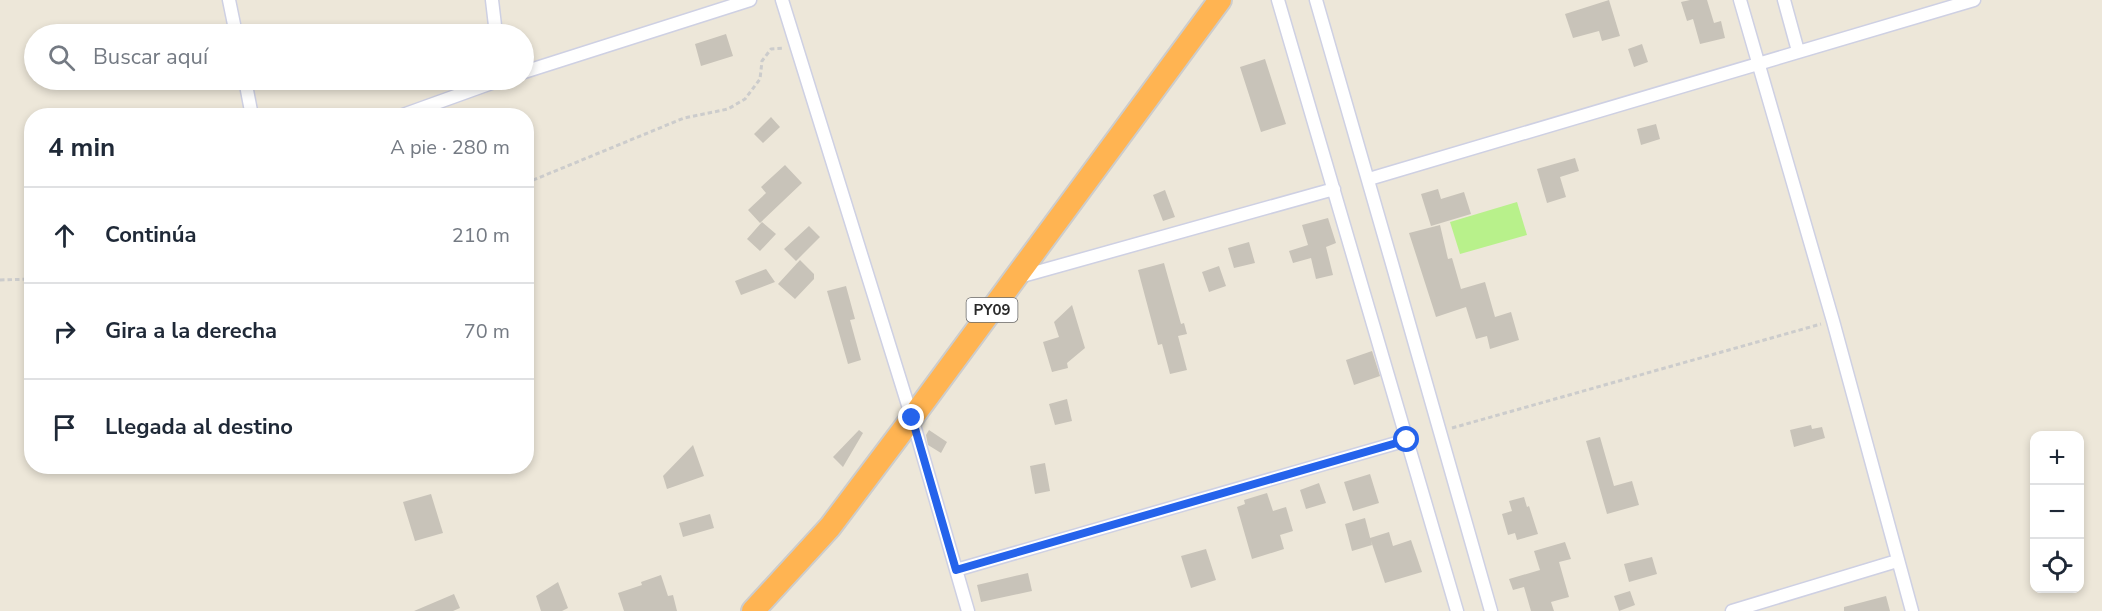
<!DOCTYPE html>
<html lang="es">
<meta charset="utf-8">
<style>
body{margin:0;font-family:"Nunito Sans",sans-serif;background:#f2f2f3;color:#1f2937}
.controls{position:absolute;right:18px;bottom:18px;display:grid;overflow:hidden;border-radius:12px;box-shadow:0 3px 9px #0003}
.controls button{width:54px;height:54px;display:grid;place-items:center;padding:0;border:0;border-bottom:2px solid #e0e1e3;background:#fff;color:#1f2937;font:30px sans-serif}
.stop{position:absolute;width:18px;height:18px;margin:-14px;border:4px solid #2563eb;border-radius:50%;background:#fff}
.stop.end{background:#2563eb;border-color:#fff;box-shadow:0 2px 6px #0008}
.list{margin:0;padding:0;list-style:none}
h2{display:flex;justify-content:space-between;align-items:center;height:78px;margin:0;padding:0 24px;font-size:26px}
h2 small{font-size:20px;font-weight:400;color:#747a83}
.list li{display:grid;grid-template-columns:39px 1fr auto;gap:18px;align-items:center;box-sizing:border-box;height:96px;padding:0 24px;border-top:2px solid #e0e1e3}
.list b{display:block;font-size:22px;white-space:nowrap}
.list em{font-size:20px;font-style:normal;color:#747a83}
.icon{flex:none;width:33px;height:33px;fill:none;stroke:currentColor;stroke-width:2;stroke-linecap:round;stroke-linejoin:round}
.map{position:relative;flex:none;width:2102px;height:611px;overflow:hidden}
.search{position:absolute;background:#fff;box-shadow:0 3px 9px #0003;left:24px;top:24px;width:510px;height:66px;display:flex;align-items:center;gap:15px;box-sizing:border-box;padding:0 21px;border-radius:33px;color:#747a83;font-size:22px}
.panel{position:absolute;background:#fff;box-shadow:0 3px 9px #0003;left:24px;top:108px;width:510px;height:366px;border-radius:24px}
.map>svg:first-child{display:block}
.pitch{fill:#b8f18b}
.building{fill:#c8c3b9}
.lines{fill:none;stroke-linecap:round;stroke-linejoin:round}
.street-casing{stroke:#ced0e3;stroke-width:15}
.highway-casing{stroke:#ccc;stroke-width:26}
.path{stroke:#ccc;stroke-width:3;stroke-dasharray:4.5 3;stroke-linecap:butt}
.street{stroke:#fff;stroke-width:12}
.highway{stroke:#ffb452;stroke-width:22}
.route{stroke:#2563eb;stroke-width:8}
.labels{text-anchor:middle;stroke-width:4.5;stroke-linejoin:round;paint-order:stroke}
.shield{fill:#fff;stroke:#696969;stroke-width:1.5}
.shield-label{font-size:15px;font-weight:bold;fill:#292929}
</style>
<div class="map">
<svg width="2102" height="611" viewBox="0 0 2102 611">
<rect width="100%" height="100%" fill="#ede7d9"/>
<path class="pitch" d="M 1517,202 L 1527,235 L 1460,254 L 1450,222 Z"/>
<path class="building" d="M 1609,0 L 1620,36 L 1602,41 L 1599,31 L 1573,38 L 1565,14 Z
M 1690,0 L 1707,0 L 1714,23 L 1721,21 L 1725,38 L 1700,44 L 1693,19 L 1687,21 L 1681,2 Z
M 726,34 L 733,56 L 701,66 L 695,44 Z
M 1642,44 L 1648,62 L 1634,67 L 1628,49 Z
M 1265,59 L 1286,124 L 1261,132 L 1240,67 Z
M 771,117 L 780,127 L 763,143 L 754,134 Z
M 1656,124 L 1660,139 L 1641,145 L 1637,129 Z
M 1575,158 L 1579,171 L 1560,177 L 1566,197 L 1547,203 L 1537,169 Z
M 785,165 L 802,183 L 760,223 L 748,210 L 766,193 L 761,187 Z
M 1438,189 L 1441,199 L 1464,192 L 1471,214 L 1431,226 L 1421,194 Z
M 1165,190 L 1175,217 L 1163,221 L 1153,195 Z
M 1328,218 L 1336,243 L 1326,247 L 1333,275 L 1316,279 L 1311,258 L 1293,263 L 1289,251 L 1308,245 L 1302,225 Z
M 762,222 L 776,234 L 760,251 L 747,239 Z
M 1440,225 L 1448,259 L 1452,258 L 1461,289 L 1485,282 L 1495,317 L 1511,312 L 1519,340 L 1490,349 L 1487,336 L 1476,339 L 1466,307 L 1436,317 L 1409,233 Z
M 809,226 L 820,237 L 796,261 L 784,249 Z
M 1249,242 L 1255,263 L 1234,268 L 1228,248 Z
M 800,260 L 814,274 L 814,279 L 795,299 L 778,284 Z
M 1164,263 L 1181,324 L 1184,323 L 1187,334 L 1178,336 L 1187,370 L 1170,374 L 1162,344 L 1158,345 L 1138,270 Z
M 1219,266 L 1226,286 L 1209,292 L 1202,272 Z
M 766,269 L 775,282 L 741,295 L 735,281 Z
M 846,286 L 855,319 L 850,320 L 861,360 L 848,364 L 827,291 Z
M 1072,305 L 1085,348 L 1067,363 L 1068,368 L 1052,372 L 1043,342 L 1059,337 L 1054,322 Z
M 1372,351 L 1380,376 L 1354,385 L 1346,360 Z
M 1067,399 L 1072,421 L 1055,425 L 1049,404 Z
M 1811,425 L 1812,429 L 1822,427 L 1825,438 L 1794,447 L 1790,430 Z
M 859,430 L 863,433 L 843,467 L 833,457 Z
M 929,430 L 947,442 L 941,453 L 928,445 L 926,435 Z
M 1600,437 L 1614,486 L 1632,481 L 1639,505 L 1607,514 L 1586,441 Z
M 693,445 L 704,476 L 667,489 L 663,476 Z
M 1045,463 L 1050,491 L 1035,494 L 1030,466 Z
M 1370,474 L 1379,503 L 1353,511 L 1344,482 Z
M 1319,483 L 1326,503 L 1306,509 L 1300,490 Z
M 1267,493 L 1273,511 L 1286,507 L 1293,531 L 1280,535 L 1284,549 L 1252,559 L 1237,507 L 1245,504 L 1244,500 Z
M 431,494 L 443,533 L 415,541 L 403,502 Z
M 1524,497 L 1527,507 L 1529,506 L 1538,534 L 1517,540 L 1515,533 L 1508,535 L 1502,514 L 1512,511 L 1509,501 Z
M 710,514 L 714,528 L 683,537 L 679,523 Z
M 1365,518 L 1372,545 L 1352,551 L 1345,524 Z
M 1389,532 L 1393,546 L 1411,540 L 1422,572 L 1385,583 L 1370,538 Z
M 1565,542 L 1571,559 L 1559,562 L 1569,597 L 1551,602 L 1554,611 L 1531,611 L 1524,587 L 1513,590 L 1509,579 L 1540,570 L 1534,551 Z
M 1206,549 L 1216,580 L 1191,588 L 1181,556 Z
M 1652,557 L 1657,574 L 1629,582 L 1624,564 Z
M 1028,573 L 1032,591 L 981,602 L 977,585 Z
M 661,575 L 668,596 L 673,595 L 677,611 L 624,611 L 618,593 L 642,585 L 641,582 Z
M 558,582 L 568,608 L 562,611 L 541,611 L 536,596 Z
M 1630,591 L 1635,605 L 1619,611 L 1614,596 Z
M 454,594 L 460,608 L 453,611 L 414,611 Z
M 1886,596 L 1890,611 L 1844,611 L 1844,607 Z"/>
<g class="lines">
<g class="street-casing">
<path id="street" d="M 229,0 L 236,34
M 492,0 L 496,34
M 782,0 L 912,418 L 968,611
M 1278,0 L 1457,611
M 1316,0 C 1376,203 1432,408 1491,611
M 1740,0 L 1833,321 L 1912,611
M 1784,0 L 1798,51
M 524,72 L 750,0
M 245,80 L 252,116
M 400,116 L 500,80
M 1369,179 L 1974,0
M 1019,277 L 1334,189
M 956,570 L 1407,440
M 1732,611 L 1897,561"/>
</g>
<g class="highway-casing">
<path id="highway" d="M 753,611 L 830,527 L 912,418 L 1220,0"/>
</g>
<path class="path" d="M 526,183 L 684,118 L 728,109 L 745,99 L 760,79 L 762,61 L 771,49 L 784,48
M 0,280 L 32,279
M 1452,428 L 1821,324"/>
<use href="#street" class="street"/>
<use href="#highway" class="highway"/>
</g>
<g class="lines">
<path class="route" d="M 912,418 L 956,570 L 1407,440"/>
</g>
<g class="labels">
<rect class="shield" x="966.5" y="298" width="51" height="24" rx="4.5"/>
<g class="shield-label">
<text x="992" y="315">PY09</text>
</g>
</g>
</svg>
<div class="controls">
<button>+</button>
<button>−</button>
<button><svg class="icon" aria-label="locate" viewBox="0 0 24 24"><circle cx="12" cy="12" r="6"/><path d="M12 2v4M12 18v4M2 12h4M18 12h4"/></svg></button>
</div>
<div class="stop" style="left:1407px;top:440px"></div>
<div class="stop end" style="left:912px;top:418px"></div>
<div class="search"><svg class="icon" aria-label="search" viewBox="0 0 24 24"><circle cx="10" cy="10" r="6"/><path d="M15 15l6 6"/></svg>Buscar aquí</div>
<section class="panel">
<h2>4 min<small>A pie · 280 m</small></h2>
<ul class="list">
<li><svg class="icon" aria-label="ahead" viewBox="0 0 24 24"><path d="M12 20V5M6 11l6-6 6 6"/></svg><div><b>Continúa</b></div><em>210 m</em></li>
<li><svg class="icon" aria-label="right" viewBox="0 0 24 24"><path d="M7 20v-9h11M14 6l5 5-5 5"/></svg><div><b>Gira a la derecha</b></div><em>70 m</em></li>
<li><svg class="icon" aria-label="arrive" viewBox="0 0 24 24"><path d="M6 21V4h12l-3 4 3 4H6"/></svg><div><b>Llegada al destino</b></div></li>
</ul>
</section>
</div>
